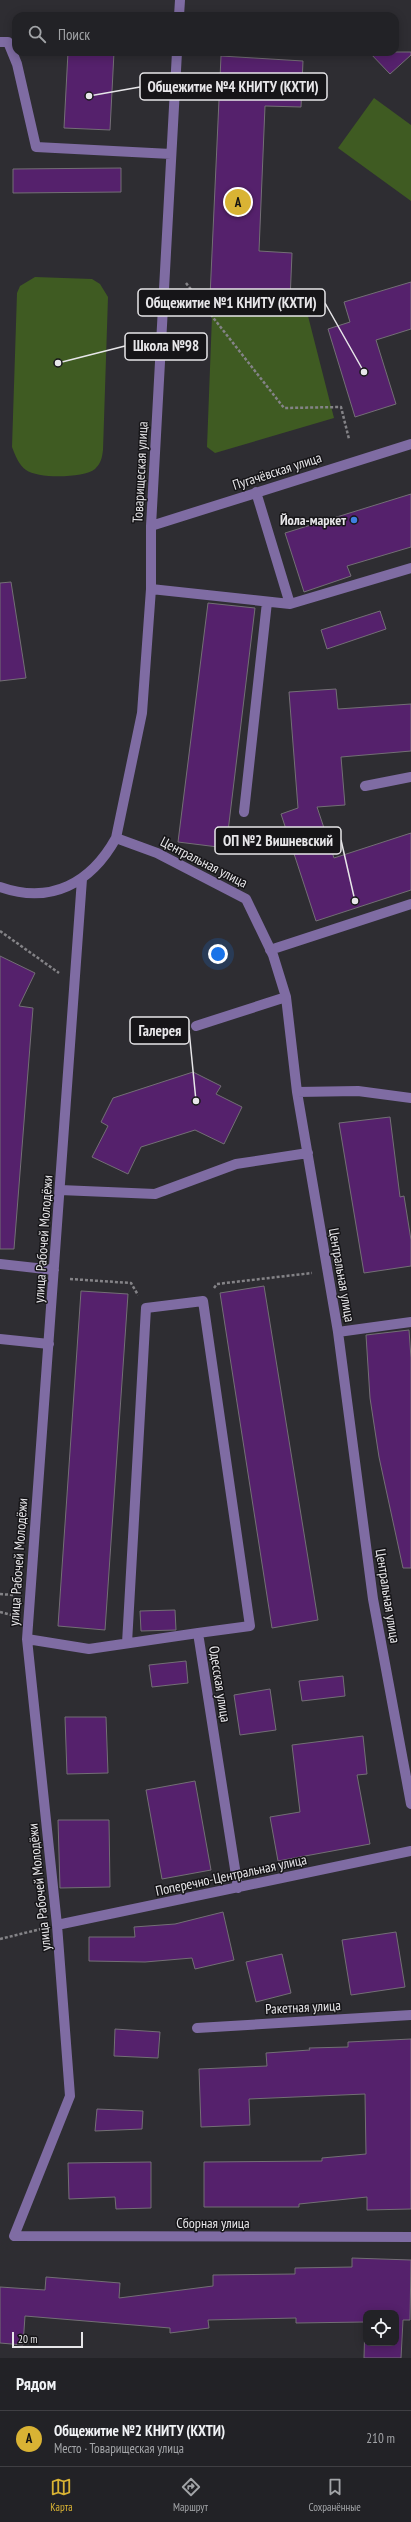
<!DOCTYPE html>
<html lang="ru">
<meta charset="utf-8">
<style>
body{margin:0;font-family:"PT Sans Narrow",sans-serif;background:#2a2a2e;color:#f1f3f6}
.controls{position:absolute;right:12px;bottom:12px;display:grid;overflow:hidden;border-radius:8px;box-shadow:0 2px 10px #0003}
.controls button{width:36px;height:36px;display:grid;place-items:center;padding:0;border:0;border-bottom:1px solid #3f3f43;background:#222226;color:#f1f3f6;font:20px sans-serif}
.scale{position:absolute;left:12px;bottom:10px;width:71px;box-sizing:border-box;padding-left:4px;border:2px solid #e7e6e9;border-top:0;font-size:11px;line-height:14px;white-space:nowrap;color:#e7e6e9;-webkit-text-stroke:3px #161518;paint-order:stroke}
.you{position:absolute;left:218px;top:954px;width:14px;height:14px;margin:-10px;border:3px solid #fff;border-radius:50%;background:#1a73e8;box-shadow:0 0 0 6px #1a73e833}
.badge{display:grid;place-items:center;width:26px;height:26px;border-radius:50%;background:#d9b334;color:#111;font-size:13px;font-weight:700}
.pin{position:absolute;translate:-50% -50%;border:2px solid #fff;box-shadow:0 1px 4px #0006}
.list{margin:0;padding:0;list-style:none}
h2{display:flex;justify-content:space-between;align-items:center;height:52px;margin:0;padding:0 16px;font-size:17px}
h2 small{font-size:13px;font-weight:400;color:#a2a4a7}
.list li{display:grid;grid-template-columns:26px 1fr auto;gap:12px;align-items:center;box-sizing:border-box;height:56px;padding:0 16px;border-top:1px solid #3f3f43}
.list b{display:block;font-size:15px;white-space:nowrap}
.list p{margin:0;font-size:13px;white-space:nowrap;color:#a2a4a7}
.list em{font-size:13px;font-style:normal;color:#a2a4a7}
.icon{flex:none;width:22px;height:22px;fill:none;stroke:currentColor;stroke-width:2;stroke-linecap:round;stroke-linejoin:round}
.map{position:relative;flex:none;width:411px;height:2358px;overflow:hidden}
.search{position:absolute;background:#222226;box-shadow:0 2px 10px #0003;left:12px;right:12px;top:12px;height:44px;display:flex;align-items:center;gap:10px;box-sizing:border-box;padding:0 14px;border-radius:12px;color:#a2a4a7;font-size:15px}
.sheet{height:108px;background:#222226}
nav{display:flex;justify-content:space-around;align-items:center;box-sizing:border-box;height:56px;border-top:1px solid #3f3f43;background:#222226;font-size:11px;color:#a2a4a7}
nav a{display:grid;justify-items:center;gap:2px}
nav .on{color:#d9b334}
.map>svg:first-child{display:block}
.green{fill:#3f5b22}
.building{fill:#55216c;stroke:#736f75;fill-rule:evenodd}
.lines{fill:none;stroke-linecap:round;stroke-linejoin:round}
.path{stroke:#848387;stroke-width:2.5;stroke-dasharray:3 2;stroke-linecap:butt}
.minor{stroke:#7f6ca3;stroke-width:10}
.shop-dot{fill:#3f7fe0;stroke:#161518;stroke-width:1.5}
.labels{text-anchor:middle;stroke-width:3;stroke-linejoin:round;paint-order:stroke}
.street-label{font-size:14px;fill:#e7e6e9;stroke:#161518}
.poi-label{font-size:14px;font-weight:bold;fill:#e7e6e9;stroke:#161518;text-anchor:end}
.leader{fill:none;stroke:#e7e6e9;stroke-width:1.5}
.callout-dot{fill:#e7e6e9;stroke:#161518;stroke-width:1.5}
.callout{fill:#161518;stroke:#e7e6e9;stroke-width:1.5}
.callout-label{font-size:15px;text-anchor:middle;font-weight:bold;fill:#e7e6e9}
</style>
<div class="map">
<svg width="411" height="2358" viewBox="0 0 411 2358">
<rect width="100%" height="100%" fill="#2e2d32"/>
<path class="green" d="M 374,98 L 411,125 L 411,201 L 338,148 Z
M 35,277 L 92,279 L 100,284 L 108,297 L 103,450 C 102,458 101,463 95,469 C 84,478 38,479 26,470 C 19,465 15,455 12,447 L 17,293 L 20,286 Z
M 212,316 L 308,316 L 334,418 L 215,453 L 207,447 Z"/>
<path class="building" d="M 68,52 L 114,52 L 110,130 L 64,128 Z
M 369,52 L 411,52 L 411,55 L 390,74 Z
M 221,56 L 303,61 L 301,107 L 265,106 L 259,251 L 292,253 L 290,301 L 210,297 Z
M 121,168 L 121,192 L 13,193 L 13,169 Z
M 411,282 L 411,329 L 376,340 L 396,404 L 355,417 L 328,329 L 350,322 L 344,302 Z
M 411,494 L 411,547 L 347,566 L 351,576 L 304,592 L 285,533 Z
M 11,582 L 26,678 L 0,681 L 0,583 Z
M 208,603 L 255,608 L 226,848 L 178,842 Z
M 380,611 L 386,629 L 327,649 L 321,630 Z
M 336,689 L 338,709 L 411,704 L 411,751 L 341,757 L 345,805 L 317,807 L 334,858 L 411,833 L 411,890 L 316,921 L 281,814 L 298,808 L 289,692 Z
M 0,956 L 35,973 L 19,1006 L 33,1008 L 14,1249 L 0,1249 Z
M 193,1072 L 221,1086 L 216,1094 L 242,1107 L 224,1144 L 195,1130 L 141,1147 L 128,1174 L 92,1157 L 108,1126 L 101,1122 L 113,1098 Z
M 390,1117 L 400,1197 L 404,1196 L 411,1240 L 411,1266 L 364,1273 L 339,1123 Z
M 264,1286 L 318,1620 L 272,1628 L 220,1293 Z
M 81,1291 L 128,1294 L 105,1630 L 58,1626 Z
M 409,1330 L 411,1358 L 411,1568 L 403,1568 L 379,1457 L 370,1398 L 366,1335 Z
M 175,1610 L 176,1630 L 141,1631 L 140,1611 Z
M 186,1661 L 188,1683 L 152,1687 L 149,1665 Z
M 343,1676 L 345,1696 L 302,1701 L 299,1681 Z
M 270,1689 L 276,1730 L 240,1735 L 234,1695 Z
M 65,1717 L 106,1717 L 108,1773 L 67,1774 Z
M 363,1736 L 367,1774 L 357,1775 L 370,1844 L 278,1861 L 270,1817 L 300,1812 L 292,1745 Z
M 195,1781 L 211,1870 L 162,1879 L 146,1790 Z
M 58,1820 L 109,1820 L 110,1887 L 60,1888 Z
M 223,1912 L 234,1960 L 195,1969 L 192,1958 L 145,1962 L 89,1961 L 89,1937 L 135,1937 L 134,1927 L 175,1924 Z
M 396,1932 L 405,1987 L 351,1995 L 342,1940 Z
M 282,1954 L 291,1993 L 256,2002 L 246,1962 Z
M 115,2029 L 160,2032 L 158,2058 L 114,2056 Z
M 411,2039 L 411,2209 L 367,2210 L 367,2197 L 299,2204 L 299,2207 L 204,2207 L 204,2162 L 322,2161 L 322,2158 L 366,2154 L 365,2094 L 249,2099 L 250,2125 L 201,2127 L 199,2069 L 267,2066 L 266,2053 L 310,2050 L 309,2048 L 348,2047 L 348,2042 Z
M 97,2109 L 143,2111 L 142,2129 L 95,2131 Z
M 151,2162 L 151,2208 L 116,2209 L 115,2197 L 69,2199 L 68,2163 Z
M 352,2258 L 411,2260 L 410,2320 L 403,2320 L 401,2358 L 364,2358 L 365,2322 L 296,2323 L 296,2318 L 208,2320 L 209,2328 L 170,2333 L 170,2328 L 25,2316 L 23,2345 L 0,2343 L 0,2287 L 45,2290 L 46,2277 L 120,2283 L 119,2298 L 213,2286 L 213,2275 L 295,2274 L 295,2268 L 352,2267 ZM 366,2313 L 396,2313 L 396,2343 L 366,2343 Z"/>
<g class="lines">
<path class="path" d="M 186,283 L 284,408 L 341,407 L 349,439
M 0,931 L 59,973
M 70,1279 L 131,1283 L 138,1295
M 214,1288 L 217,1284 L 312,1273
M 0,1594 L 13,1595
M 0,1612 L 12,1615
M 0,1939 L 41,1929"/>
<path class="minor" d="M 179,16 L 180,0
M 0,42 L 8,42 L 17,64 L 36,147 L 171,154
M 256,492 L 290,604 L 411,568
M 151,526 L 411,444
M 151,589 L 290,604
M 365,786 L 411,777
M 244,812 L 267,602
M 116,838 L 157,853 L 246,899 L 273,955 L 286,997 L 297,1092 L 338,1332 L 373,1599 L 411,1804
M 82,879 L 27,1639 L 57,1925 L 70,2096 L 14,2236 L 411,2237
M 0,887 C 51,905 91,883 116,838 L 142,713 L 151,589 L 151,526 L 177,52
M 270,950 L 411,904
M 196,1026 L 286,997
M 297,1092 L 358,1091 L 411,1098
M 60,1190 L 155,1194 L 236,1164 L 308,1153
M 0,1264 L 54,1270
M 338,1332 L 411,1322
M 0,1339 L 49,1344
M 27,1639 L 89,1649 L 198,1633 L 238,1888
M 127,1643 L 146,1308 L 203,1301 L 250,1626 L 198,1633
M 57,1925 L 411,1851
M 197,2028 L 411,2015"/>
</g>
<circle class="shop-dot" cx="354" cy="520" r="4"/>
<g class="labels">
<g class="street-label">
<text transform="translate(277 471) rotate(-18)" y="5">Пугачёвская улица</text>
<text transform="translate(140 472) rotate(-87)" y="5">Товарищеская улица</text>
<text transform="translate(204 862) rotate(27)" y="5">Центральная улица</text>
<text transform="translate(43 1239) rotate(-86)" y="5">улица Рабочей Молодёжи</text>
<text transform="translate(342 1275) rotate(80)" y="5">Центральная улица</text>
<text transform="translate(18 1562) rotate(-86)" y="5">улица Рабочей Молодёжи</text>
<text transform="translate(388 1596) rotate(81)" y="5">Центральная улица</text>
<text transform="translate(220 1684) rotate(81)" y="5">Одесская улица</text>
<text transform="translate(231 1875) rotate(-12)" y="5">Поперечно-Центральная улица</text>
<text transform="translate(39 1887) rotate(-96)" y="5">улица Рабочей Молодёжи</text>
<text transform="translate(303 2007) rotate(-3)" y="5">Ракетная улица</text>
<text x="213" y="2228">Сборная улица</text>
</g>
<g class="poi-label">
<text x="346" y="525">Йола-маркет</text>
</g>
</g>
<path class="leader" d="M89 96L140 87M364 372L325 303M58 363L125 346M355 901L341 840M196 1101L189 1030"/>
<g class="callout-dot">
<circle cx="89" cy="96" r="4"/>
<circle cx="364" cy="372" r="4"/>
<circle cx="58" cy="363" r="4"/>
<circle cx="355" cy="901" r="4"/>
<circle cx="196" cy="1101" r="4"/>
</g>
<g class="callout">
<rect x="140" y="73" width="187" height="27" rx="4"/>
<rect x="138" y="289" width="187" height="27" rx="4"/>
<rect x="125" y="333" width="82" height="27" rx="4"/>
<rect x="215" y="827" width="126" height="27" rx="4"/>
<rect x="130" y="1017" width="59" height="27" rx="4"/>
</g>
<g class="callout-label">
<text x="233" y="92">Общежитие №4 КНИТУ (КХТИ)</text>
<text x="231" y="308">Общежитие №1 КНИТУ (КХТИ)</text>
<text x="166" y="351">Школа №98</text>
<text x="278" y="846">ОП №2 Вишневский</text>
<text x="160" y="1036">Галерея</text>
</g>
</svg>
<div class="controls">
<button><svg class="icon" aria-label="locate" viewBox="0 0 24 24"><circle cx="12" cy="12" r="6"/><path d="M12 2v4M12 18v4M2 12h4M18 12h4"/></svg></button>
</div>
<div class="scale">20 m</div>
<div class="you"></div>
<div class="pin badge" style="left:238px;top:202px">A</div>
<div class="search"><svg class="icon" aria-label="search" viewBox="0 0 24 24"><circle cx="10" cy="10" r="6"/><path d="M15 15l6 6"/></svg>Поиск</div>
</div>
<section class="sheet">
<h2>Рядом<small></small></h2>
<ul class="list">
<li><span class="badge">A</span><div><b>Общежитие №2 КНИТУ (КХТИ)</b><p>Место · Товарищеская улица</p></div><em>210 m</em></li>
</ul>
</section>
<nav>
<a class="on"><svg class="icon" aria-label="map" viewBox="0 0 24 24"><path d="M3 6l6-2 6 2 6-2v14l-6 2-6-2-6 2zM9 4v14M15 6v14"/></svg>Карта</a>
<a><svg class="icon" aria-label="directions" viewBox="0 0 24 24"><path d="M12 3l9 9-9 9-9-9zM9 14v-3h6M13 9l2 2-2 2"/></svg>Маршрут</a>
<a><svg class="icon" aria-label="saved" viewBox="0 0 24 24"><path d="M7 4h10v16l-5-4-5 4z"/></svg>Сохранённые</a>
</nav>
